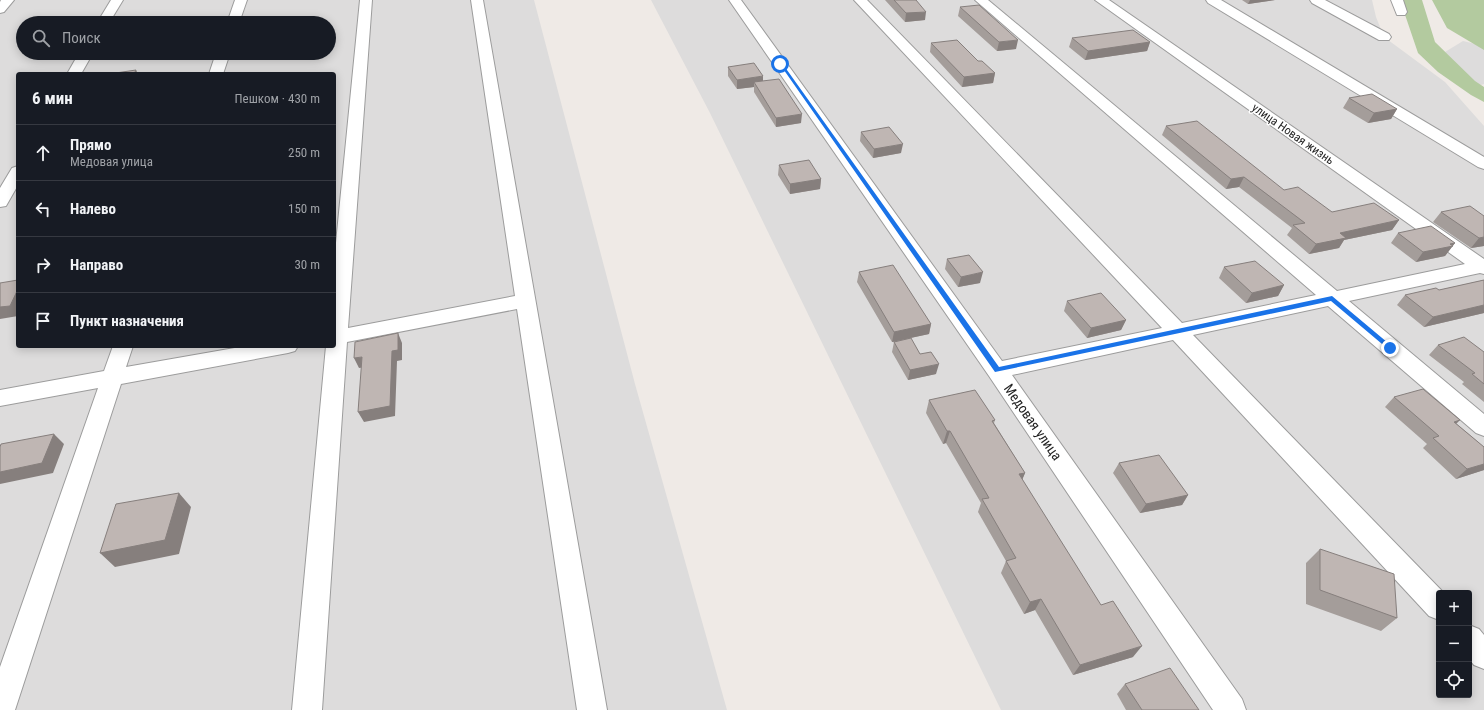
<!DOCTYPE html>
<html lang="ru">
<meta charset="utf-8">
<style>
body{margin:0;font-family:"Roboto Condensed",sans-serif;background:#242831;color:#f1f3f6}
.controls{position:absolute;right:12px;bottom:12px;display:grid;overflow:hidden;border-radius:4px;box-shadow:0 2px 10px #0003}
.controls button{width:36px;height:36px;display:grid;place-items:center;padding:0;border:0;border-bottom:1px solid #363941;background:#171b24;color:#f1f3f6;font:20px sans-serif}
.stop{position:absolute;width:12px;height:12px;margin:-9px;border:3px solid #1a73e8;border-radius:50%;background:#fff}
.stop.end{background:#1a73e8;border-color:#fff;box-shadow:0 1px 4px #0008}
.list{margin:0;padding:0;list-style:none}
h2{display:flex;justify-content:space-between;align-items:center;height:52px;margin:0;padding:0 16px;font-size:17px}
h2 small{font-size:13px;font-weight:400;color:#9ea1a6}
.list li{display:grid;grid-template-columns:26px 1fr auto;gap:12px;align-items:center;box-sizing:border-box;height:56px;padding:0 16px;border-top:1px solid #363941}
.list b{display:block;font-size:15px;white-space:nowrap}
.list p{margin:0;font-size:13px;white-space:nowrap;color:#9ea1a6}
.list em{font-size:13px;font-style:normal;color:#9ea1a6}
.icon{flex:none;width:22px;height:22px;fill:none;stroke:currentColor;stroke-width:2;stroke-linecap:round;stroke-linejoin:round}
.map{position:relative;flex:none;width:1484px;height:710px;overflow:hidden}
.search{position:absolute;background:#171b24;box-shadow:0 2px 10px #0003;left:16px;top:16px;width:320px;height:44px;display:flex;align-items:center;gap:10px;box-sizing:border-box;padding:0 14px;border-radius:22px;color:#9ea1a6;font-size:15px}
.panel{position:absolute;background:#171b24;box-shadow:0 2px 10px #0003;left:16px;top:72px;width:320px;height:276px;border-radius:4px}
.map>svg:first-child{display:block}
.residential{fill:#dddcdc;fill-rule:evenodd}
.forest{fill:#b3ca9f}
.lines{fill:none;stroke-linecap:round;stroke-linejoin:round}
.street-casing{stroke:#9c9c9c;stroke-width:2}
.street{fill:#fff;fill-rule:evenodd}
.wall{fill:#a49d9a}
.shaded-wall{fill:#867f7d}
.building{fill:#bfb6b3;stroke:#867f7d}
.route{fill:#1a73e8}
.labels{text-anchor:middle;stroke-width:3;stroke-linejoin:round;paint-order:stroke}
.far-street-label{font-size:12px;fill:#1f1f1f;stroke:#fff}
.street-label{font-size:14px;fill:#1f1f1f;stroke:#fff}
</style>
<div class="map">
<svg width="1484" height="710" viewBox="0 0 1484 710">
<rect width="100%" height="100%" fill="#efeae6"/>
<path class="residential" d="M 0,0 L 534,0 L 635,384 L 727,710 L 0,710 ZM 23,23 L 329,23 L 329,53 L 23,53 ZM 18,74 L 334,74 L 334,346 L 18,346 Z
M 651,0 L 1372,0 L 1376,17 L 1384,37 L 1445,82 L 1484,126 L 1484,710 L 1001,710 L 710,113 ZM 1439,593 L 1469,593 L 1469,695 L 1439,695 Z
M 1463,41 L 1484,46 L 1484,84 L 1478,86 L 1445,52 Z"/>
<path class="forest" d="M 1400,0 L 1422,0 L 1435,42 L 1475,81 L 1484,87 L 1484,102 L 1471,95 L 1438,72 L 1418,53 Z
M 1432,0 L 1484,0 L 1484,50 L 1447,28 Z"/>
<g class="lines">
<g class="street-casing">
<path id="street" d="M 1,0 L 14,0 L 4,12 L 0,13 L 0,2 Z
M 111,0 L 123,0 L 109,23 L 97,23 Z
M 235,0 L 247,0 L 239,23 L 227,23 Z
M 360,0 L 372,0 L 348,328 L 515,296 L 471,0 L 483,0 L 607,710 L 577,710 L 517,309 L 347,342 L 322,710 L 292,710 L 326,346 L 334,346 L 334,263 Z
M 729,0 L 741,0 L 1002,361 L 1162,328 L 854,0 L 867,0 L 1182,323 L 1316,295 L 975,0 L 988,0 L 1337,291 L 1465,264 L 1095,0 L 1109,0 L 1484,259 L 1484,274 L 1480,273 L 1349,301 L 1484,414 L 1484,436 L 1476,433 L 1328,306 L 1193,335 L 1444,593 L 1439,593 L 1439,620 L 1429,616 L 1173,340 L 1012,375 L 1242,699 L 1246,710 L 1213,710 L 989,376 Z
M 1206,0 L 1221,0 L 1484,157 L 1484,169 L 1478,167 L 1208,3 Z
M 1310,0 L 1325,0 L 1389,34 L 1391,37 L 1389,40 L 1379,40 L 1312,3 Z
M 1391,0 L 1403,0 L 1407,12 L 1405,15 L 1397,15 Z
M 79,53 L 93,53 L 81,74 L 67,74 Z
M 216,53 L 230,53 L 223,74 L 209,74 Z
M 18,166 L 18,185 L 6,206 L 0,207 L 0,188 L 12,168 Z
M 113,346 L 133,346 L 126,367 L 246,346 L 298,346 L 295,351 L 288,353 L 121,384 L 15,710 L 0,710 L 0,667 L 98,388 L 0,406 L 0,390 L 104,371 Z
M 1469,625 L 1479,629 L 1484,635 L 1484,669 L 1474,665 L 1469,659 Z"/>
</g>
<use href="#street" class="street"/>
</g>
<path class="wall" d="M 885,0 L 916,0 L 925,20 L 905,22 Z
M 1242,0 L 1275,0 L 1248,4 Z
M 960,7 L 1016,49 L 997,51 L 958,16 Z
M 1072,38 L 1150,42 L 1147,51 L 1085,60 L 1069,47 Z
M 931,43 L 995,73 L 993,83 L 962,87 L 930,52 Z
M 728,67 L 763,81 L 801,123 L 776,127 L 754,92 L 754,87 L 737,89 L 728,76 Z
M 1349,98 L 1397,109 L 1391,119 L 1368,123 L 1343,108 Z
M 1166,126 L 1284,190 L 1332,212 L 1399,220 L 1392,230 L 1344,240 L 1339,248 L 1309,254 L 1287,235 L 1292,228 L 1239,187 L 1226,189 L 1162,135 Z
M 861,132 L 901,153 L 873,158 L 860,141 Z
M 779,165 L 821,179 L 820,189 L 790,194 L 778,175 Z
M 1441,212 L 1484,216 L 1484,246 L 1471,248 L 1433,222 Z
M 1398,233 L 1455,243 L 1445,256 L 1416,262 L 1391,243 Z
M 947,259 L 980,283 L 958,287 L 945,269 Z
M 1224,267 L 1284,285 L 1278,296 L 1246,303 L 1219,278 Z
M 859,272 L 931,324 L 929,334 L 910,338 L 920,354 L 936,374 L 908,380 L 892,352 L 894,342 L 892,342 L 857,282 Z
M 1484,280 L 1484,313 L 1424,327 L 1397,305 L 1405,295 L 1439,290 Z
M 1067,301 L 1126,320 L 1121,330 L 1087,338 L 1064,311 Z
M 1438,345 L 1484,352 L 1484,402 L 1462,384 L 1464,382 L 1429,355 Z
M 1394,397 L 1457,424 L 1484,447 L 1484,470 L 1456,479 L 1423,448 L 1427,444 L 1385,407 Z
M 929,400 L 995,420 L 994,423 L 1025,473 L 1022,480 L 1133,657 L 1073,675 L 1035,610 L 1024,614 L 1001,573 L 1006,561 L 978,512 L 981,503 L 946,443 L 943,444 L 926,413 Z
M 1119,463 L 1188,495 L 1182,505 L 1140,513 L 1113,473 Z
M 1320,549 L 1397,618 L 1381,631 L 1306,604 L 1306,563 Z
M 1125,684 L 1199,710 L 1126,710 L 1117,694 Z"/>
<path class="shaded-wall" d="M 1250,0 L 1275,0 L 1248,4 Z
M 926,12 L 925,20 L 905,22 L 906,13 Z
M 1018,40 L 1016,49 L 997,51 L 999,42 Z
M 1150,42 L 1147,51 L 1085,60 L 1088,51 Z
M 136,70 L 138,74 L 134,74 Z
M 995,73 L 993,83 L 962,87 L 964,77 Z
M 763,76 L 763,86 L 754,82 L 754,87 L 737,89 L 737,80 Z
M 1397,109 L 1391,119 L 1368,123 L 1374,113 Z
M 802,114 L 801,123 L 776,127 L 776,118 Z
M 903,144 L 901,153 L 873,158 L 874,149 Z
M 1244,177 L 1239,187 L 1226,189 L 1231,179 Z
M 821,179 L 820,189 L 790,194 L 790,184 Z
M 1399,220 L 1392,230 L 1344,240 L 1339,248 L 1309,254 L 1316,244 L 1340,233 Z
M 1484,237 L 1484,246 L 1471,248 L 1479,238 Z
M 1455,243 L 1445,256 L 1416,262 L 1423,252 Z
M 983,272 L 980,283 L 958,287 L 961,277 Z
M 1284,285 L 1278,296 L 1246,303 L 1252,293 Z
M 18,289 L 18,316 L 0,319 L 0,307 Z
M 1484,305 L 1484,313 L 1424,327 L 1433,317 Z
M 1126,320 L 1121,330 L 1087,338 L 1091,328 Z
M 931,324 L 929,334 L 892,342 L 894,332 Z
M 398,333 L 402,343 L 402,360 L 397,361 L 395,416 L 364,422 L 358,412 L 392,351 Z
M 362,357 L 367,367 L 359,368 L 354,358 Z
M 939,364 L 936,374 L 908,380 L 910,370 Z
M 1460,420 L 1450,430 L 1454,422 Z
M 947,431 L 950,431 L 946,443 L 943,444 Z
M 54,434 L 64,444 L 53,473 L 0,484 L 0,472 Z
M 1484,464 L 1484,470 L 1456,479 L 1467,469 Z
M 1025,473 L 1020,485 L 1019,474 Z
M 179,493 L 191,507 L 179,554 L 115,567 L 100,553 Z
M 1188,495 L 1182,505 L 1140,513 L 1146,504 Z
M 1041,599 L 1035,610 L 1024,614 L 1030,602 Z
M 1142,646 L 1133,657 L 1073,675 L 1080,665 Z"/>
<path class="building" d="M 894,0 L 916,0 L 926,12 L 906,13 Z
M 979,5 L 1018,40 L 999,42 L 960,7 Z
M 1133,30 L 1150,42 L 1088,51 L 1072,38 Z
M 957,40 L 978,61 L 982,61 L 995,73 L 964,77 L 931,43 Z
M 754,63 L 763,76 L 737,80 L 728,67 Z
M 136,70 L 134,74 L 109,74 Z
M 779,79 L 802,114 L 776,118 L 754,82 Z
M 1372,94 L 1397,109 L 1374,113 L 1349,98 Z
M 1197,121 L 1284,190 L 1298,187 L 1332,212 L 1374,203 L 1399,220 L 1340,233 L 1346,238 L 1316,244 L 1293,225 L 1305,223 L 1244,177 L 1231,179 L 1166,126 Z
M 889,127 L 903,144 L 874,149 L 861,132 Z
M 809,160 L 821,179 L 790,184 L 779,165 Z
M 1470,206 L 1484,216 L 1484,237 L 1479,238 L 1441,212 Z
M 1431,226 L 1455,243 L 1450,244 L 1453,246 L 1423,252 L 1398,233 Z
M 969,255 L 983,272 L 961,277 L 947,259 Z
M 1255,261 L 1284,285 L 1252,293 L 1224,267 Z
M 893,265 L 931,324 L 894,332 L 859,272 Z
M 18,280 L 18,289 L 10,306 L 0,307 L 0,283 Z
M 1484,280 L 1484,305 L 1433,317 L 1405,295 L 1436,288 L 1439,290 Z
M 1101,293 L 1126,320 L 1091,328 L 1067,301 Z
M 398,333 L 398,350 L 392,351 L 390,406 L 358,412 L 362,357 L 354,358 L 355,342 Z
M 1464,337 L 1484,352 L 1484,384 L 1472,374 L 1475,373 L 1438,345 Z
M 911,338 L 920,354 L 931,352 L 939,364 L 910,370 L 894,342 Z
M 1423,389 L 1460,420 L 1454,422 L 1484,447 L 1484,464 L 1467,469 L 1433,438 L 1439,436 L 1394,397 Z
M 975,390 L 995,420 L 992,421 L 1025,473 L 1019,474 L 1101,605 L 1113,601 L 1142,646 L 1080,665 L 1041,599 L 1030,602 L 1006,561 L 1016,558 L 982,499 L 989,498 L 950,431 L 947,431 L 929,400 Z
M 54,434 L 42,463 L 0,472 L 0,447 L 1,444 Z
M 1159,455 L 1188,495 L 1146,504 L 1119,463 Z
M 179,493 L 165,540 L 100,553 L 116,504 Z
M 1320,549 L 1394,574 L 1397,618 L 1320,590 Z
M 1170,668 L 1199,710 L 1142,710 L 1125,684 Z"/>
<path class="route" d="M 779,63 L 782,63 L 999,367 L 1332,296 L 1394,348 L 1390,350 L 1388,349 L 1331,301 L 995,372 Z"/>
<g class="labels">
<g class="far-street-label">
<text transform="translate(1293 134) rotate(35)" y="4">улица Новая жизнь</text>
</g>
<g class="street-label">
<text transform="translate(1033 422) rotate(55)" y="5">Медовая улица</text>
</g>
</g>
</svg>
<div class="controls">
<button>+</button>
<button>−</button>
<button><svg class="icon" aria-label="locate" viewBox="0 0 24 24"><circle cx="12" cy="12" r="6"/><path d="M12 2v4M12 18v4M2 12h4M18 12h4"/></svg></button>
</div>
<div class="stop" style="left:780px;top:64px"></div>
<div class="stop end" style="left:1390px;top:348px"></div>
<div class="search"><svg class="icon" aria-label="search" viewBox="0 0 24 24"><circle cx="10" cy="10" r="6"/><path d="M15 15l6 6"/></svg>Поиск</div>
<section class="panel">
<h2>6 мин<small>Пешком · 430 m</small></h2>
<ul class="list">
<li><svg class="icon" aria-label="ahead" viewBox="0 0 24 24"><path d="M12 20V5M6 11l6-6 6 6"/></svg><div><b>Прямо</b><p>Медовая улица</p></div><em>250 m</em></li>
<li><svg class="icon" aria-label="left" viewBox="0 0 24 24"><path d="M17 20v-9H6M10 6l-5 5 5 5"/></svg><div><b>Налево</b></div><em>150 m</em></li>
<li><svg class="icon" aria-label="right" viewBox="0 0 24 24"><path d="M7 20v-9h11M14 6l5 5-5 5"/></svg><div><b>Направо</b></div><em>30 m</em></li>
<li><svg class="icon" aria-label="arrive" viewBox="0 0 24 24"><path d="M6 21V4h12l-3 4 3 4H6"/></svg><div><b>Пункт назначения</b></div></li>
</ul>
</section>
</div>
